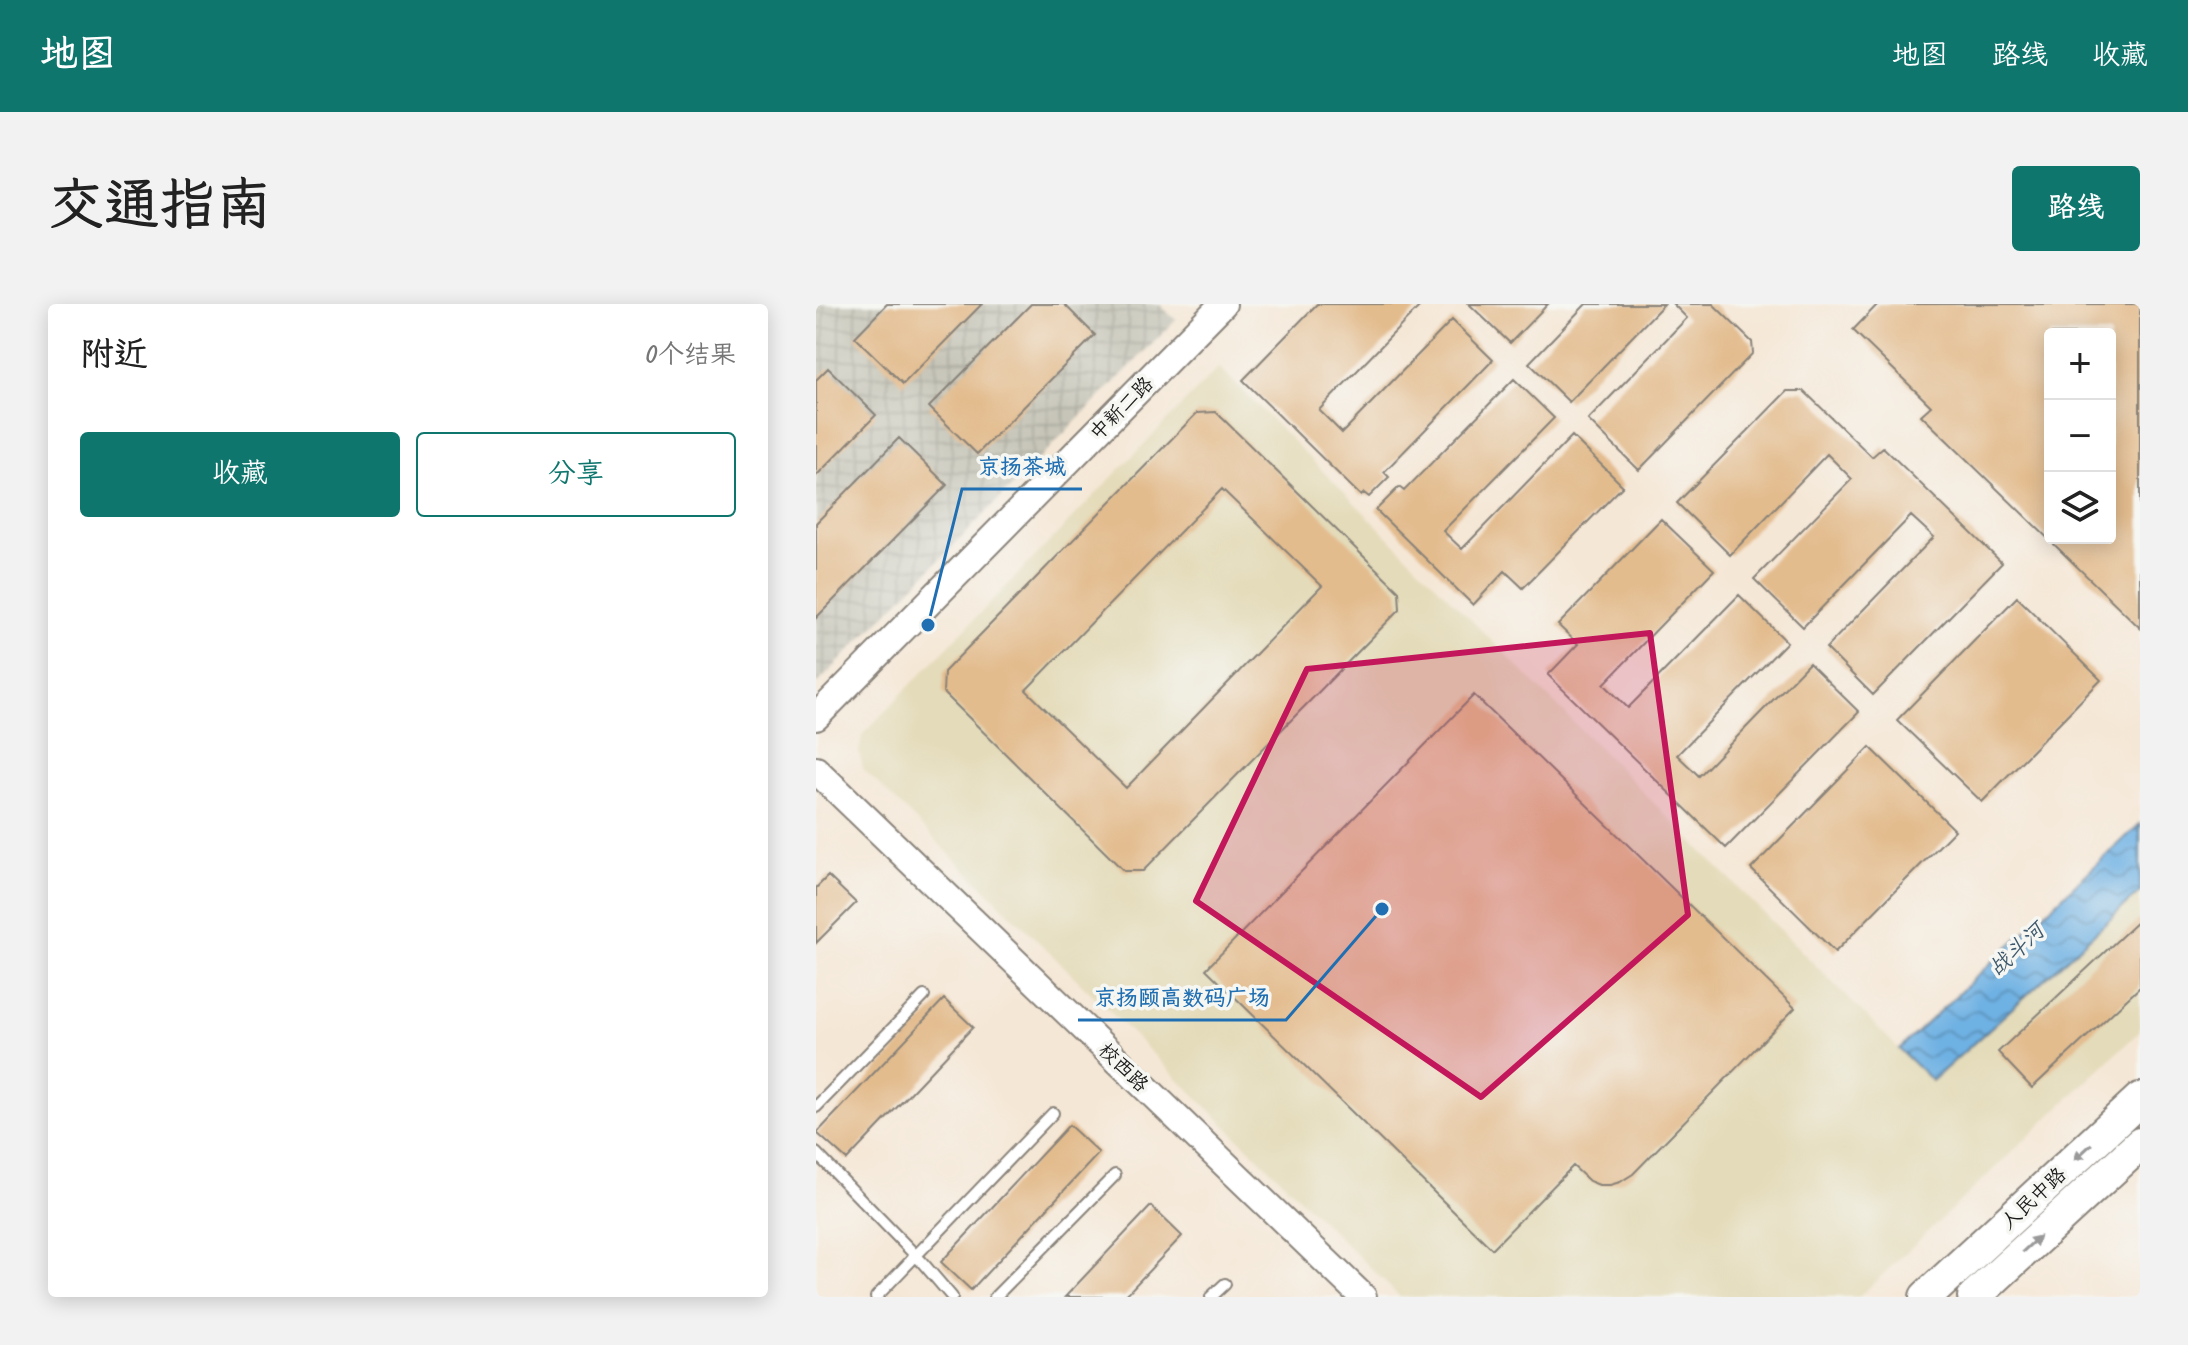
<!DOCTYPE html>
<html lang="zh">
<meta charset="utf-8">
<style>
body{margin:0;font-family:Kalam,"LXGW WenKai TC",sans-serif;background:#f2f2f2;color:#222}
.controls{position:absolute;right:24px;top:24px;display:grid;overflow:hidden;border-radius:8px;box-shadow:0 4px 20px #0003}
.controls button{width:72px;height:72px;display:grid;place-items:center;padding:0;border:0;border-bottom:2px solid #e0e0e0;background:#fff;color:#222;font:40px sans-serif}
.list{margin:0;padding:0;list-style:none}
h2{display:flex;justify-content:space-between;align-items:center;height:104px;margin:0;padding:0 32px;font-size:34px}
h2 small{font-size:26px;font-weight:400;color:#767676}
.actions{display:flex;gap:16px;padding:24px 32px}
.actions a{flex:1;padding:18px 0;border:2px solid #0f766e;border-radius:8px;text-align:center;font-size:28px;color:#0f766e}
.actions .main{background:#0f766e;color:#fff}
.icon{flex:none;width:44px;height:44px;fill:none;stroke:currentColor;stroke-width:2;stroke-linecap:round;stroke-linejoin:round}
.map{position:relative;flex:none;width:1324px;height:993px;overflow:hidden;border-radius:8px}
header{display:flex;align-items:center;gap:48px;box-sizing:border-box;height:112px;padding:0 40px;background:#0f766e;color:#fff}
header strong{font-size:38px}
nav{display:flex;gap:44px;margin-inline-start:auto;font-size:28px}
.intro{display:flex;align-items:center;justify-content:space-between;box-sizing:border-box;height:192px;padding:0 48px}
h1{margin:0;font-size:56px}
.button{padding:20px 36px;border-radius:8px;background:#0f766e;color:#fff;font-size:28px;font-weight:700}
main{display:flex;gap:48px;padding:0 48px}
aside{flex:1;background:#fff;border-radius:8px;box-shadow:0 4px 20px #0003}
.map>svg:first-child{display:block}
.built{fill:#e4dbba}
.industrial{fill:url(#industrial-grid)}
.water{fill:url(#water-waves);stroke:#456680;stroke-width:2}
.building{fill:#e3bc8e;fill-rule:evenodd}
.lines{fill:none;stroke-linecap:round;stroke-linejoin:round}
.service-casing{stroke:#888279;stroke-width:14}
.tertiary-casing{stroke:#888279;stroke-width:30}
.primary-casing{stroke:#888279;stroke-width:36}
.service{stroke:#fff;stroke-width:10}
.tertiary{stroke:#fff;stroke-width:26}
.primary{stroke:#fff;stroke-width:32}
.oneway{fill:#999}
.marked{fill:#c2185b;fill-opacity:0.2;stroke:#c2185b;stroke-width:6;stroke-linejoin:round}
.labels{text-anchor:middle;stroke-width:7;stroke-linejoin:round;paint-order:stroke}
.street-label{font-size:20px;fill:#1c1c1c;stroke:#f6f6f2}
.water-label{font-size:22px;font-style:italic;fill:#3d586c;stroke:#f6f6f2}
.leader{fill:none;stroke:#1f6fb2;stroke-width:3}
.callout-dot{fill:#1f6fb2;stroke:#f6f6f2;stroke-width:3}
.callout-label{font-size:22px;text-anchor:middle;font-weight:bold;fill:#1f6fb2;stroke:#f6f6f2;stroke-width:7;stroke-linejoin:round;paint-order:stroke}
</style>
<header>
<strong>地图</strong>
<nav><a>地图</a><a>路线</a><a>收藏</a></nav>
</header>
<div class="intro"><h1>交通指南</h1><a class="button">路线</a></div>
<main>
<aside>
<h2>附近<small>0个结果</small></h2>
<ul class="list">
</ul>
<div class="actions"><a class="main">收藏</a><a>分享</a></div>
</aside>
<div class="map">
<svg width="1324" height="993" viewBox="0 0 1324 993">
<defs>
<pattern id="industrial-grid" width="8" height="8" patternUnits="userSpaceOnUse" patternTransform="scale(2)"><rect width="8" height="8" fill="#c6c5b8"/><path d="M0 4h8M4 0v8" fill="none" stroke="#aaa99e"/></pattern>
<pattern id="water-waves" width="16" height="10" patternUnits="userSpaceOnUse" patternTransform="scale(2)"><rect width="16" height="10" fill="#6eb1e3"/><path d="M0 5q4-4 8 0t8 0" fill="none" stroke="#5a8fb7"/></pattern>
</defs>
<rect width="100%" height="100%" fill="#f6f6f2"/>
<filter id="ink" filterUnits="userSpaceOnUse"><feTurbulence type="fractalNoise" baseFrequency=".0125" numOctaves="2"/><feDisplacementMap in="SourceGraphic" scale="16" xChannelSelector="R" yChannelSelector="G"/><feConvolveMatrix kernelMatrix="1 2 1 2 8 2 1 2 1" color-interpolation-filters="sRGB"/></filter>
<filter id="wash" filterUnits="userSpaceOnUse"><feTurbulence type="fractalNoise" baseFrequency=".006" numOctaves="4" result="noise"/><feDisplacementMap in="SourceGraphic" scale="32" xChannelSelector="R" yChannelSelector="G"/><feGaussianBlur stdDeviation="1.8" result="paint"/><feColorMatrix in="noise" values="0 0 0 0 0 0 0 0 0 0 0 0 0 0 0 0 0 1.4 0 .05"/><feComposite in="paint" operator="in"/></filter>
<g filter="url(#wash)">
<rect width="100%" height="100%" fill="#f5e7d6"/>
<path class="built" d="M 403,63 L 1115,777 L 1324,588 L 1324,727 L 1043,993 L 584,993 L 47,465 L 43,449 L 46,431 Z"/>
<path class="industrial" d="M 0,0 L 343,0 L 360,16 L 0,381 Z"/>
<path class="water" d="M 1324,520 L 1324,588 L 1116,777 L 1083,745 Z"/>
<g id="blocks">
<path class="building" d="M 71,0 L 166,0 L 87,80 L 39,33 Z
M 215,0 L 248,0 L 279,31 L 161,150 L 113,103 Z
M 501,0 L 606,0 L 503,106 L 526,129 L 636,16 L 677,56 L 568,168 L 573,173 L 553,193 L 548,189 L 545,192 L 427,76 Z
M 653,0 L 732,0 L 694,39 Z
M 770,0 L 848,0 L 753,98 L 713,59 Z
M 857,0 L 897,0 L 936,38 L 937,49 L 823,166 L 772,116 L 871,14 Z
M 1062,0 L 1324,0 L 1324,324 L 1105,111 L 1115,102 L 1037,26 ZM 1234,30 L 1294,30 L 1294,234 L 1234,234 Z
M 12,64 L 60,111 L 0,172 L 0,76 Z
M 698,75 L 738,114 L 627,227 L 646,245 L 756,132 L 807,182 L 707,284 L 689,267 L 657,301 L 560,206 L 583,183 L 588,187 Z
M 971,87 L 988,87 L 1056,153 L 1067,143 L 1186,259 L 1057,391 L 1010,344 L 1118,233 L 1095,212 L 987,323 L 938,275 L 1036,175 L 1011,150 L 914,251 L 861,199 Z
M 400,108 L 583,287 L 584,305 L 327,567 L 308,567 L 127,388 L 128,368 L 381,109 ZM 406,185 L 506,282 L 310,484 L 210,386 Z
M 83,134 L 131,181 L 0,314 L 0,219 Z
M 845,215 L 898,266 L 788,380 L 812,404 L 923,291 L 971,338 L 861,451 L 883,472 L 993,359 L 1043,408 L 910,544 L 732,371 L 762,340 L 742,321 Z
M 1201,293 L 1285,376 L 1166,498 L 1081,416 Z
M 658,391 L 979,704 L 817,870 L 804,878 L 794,881 L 783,881 L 773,877 L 757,862 L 676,945 L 390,665 Z
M 1054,443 L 1139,526 L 1019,648 L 935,565 Z
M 12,572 L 40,599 L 0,639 L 0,584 Z
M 1324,615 L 1324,683 L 1216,784 L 1182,748 Z
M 128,695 L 157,723 L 31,856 L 1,829 Z
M 253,821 L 283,849 L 155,986 L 125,958 Z
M 335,902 L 366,932 L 308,993 L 249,993 Z"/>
</g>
</g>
<g filter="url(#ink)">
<use href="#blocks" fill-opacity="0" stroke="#888279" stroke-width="2"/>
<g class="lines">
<g class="service-casing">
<path id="service" d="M 0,803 L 108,692
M 0,849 L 106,958 L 136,993
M 60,993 L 237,809
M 179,993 L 299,871
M 395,993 L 409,980"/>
</g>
<g class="tertiary-casing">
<path id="tertiary" d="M 0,413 L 407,0
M 0,466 L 547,993"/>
</g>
<g class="primary-casing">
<path id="primary" d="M 1110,993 L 1324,795
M 1158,993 L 1324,840"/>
</g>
<use href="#service" class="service"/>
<use href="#tertiary" class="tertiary"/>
<use href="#primary" class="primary"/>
</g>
<defs><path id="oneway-solid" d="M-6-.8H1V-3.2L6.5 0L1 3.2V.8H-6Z" transform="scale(2)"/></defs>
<g class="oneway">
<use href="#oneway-solid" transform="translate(1267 848) rotate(137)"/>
<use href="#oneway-solid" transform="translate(1215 940) rotate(-43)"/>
</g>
</g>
<path class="marked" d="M 834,329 L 872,611 L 665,793 L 380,597 L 491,365 Z"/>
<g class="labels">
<g class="street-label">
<text transform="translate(305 104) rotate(-45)" y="7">中新二路</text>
<text transform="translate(308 763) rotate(44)" y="7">校西路</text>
<text transform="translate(1217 894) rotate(-43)" y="7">人民中路</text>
</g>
<g class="water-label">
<text transform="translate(1200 645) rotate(-43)" y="8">战斗河</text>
</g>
</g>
<path class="leader" d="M112 321L146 185H266M566 605L470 716H262"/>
<g class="callout-dot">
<circle cx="112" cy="321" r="8"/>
<circle cx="566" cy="605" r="8"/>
</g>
<g class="callout-label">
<text x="206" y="170">京扬茶城</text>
<text x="366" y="701">京扬颐高数码广场</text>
</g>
</svg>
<div class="controls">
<button>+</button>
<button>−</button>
<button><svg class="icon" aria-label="layers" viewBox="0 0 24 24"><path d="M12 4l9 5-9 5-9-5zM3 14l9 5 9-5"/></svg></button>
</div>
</div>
</main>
